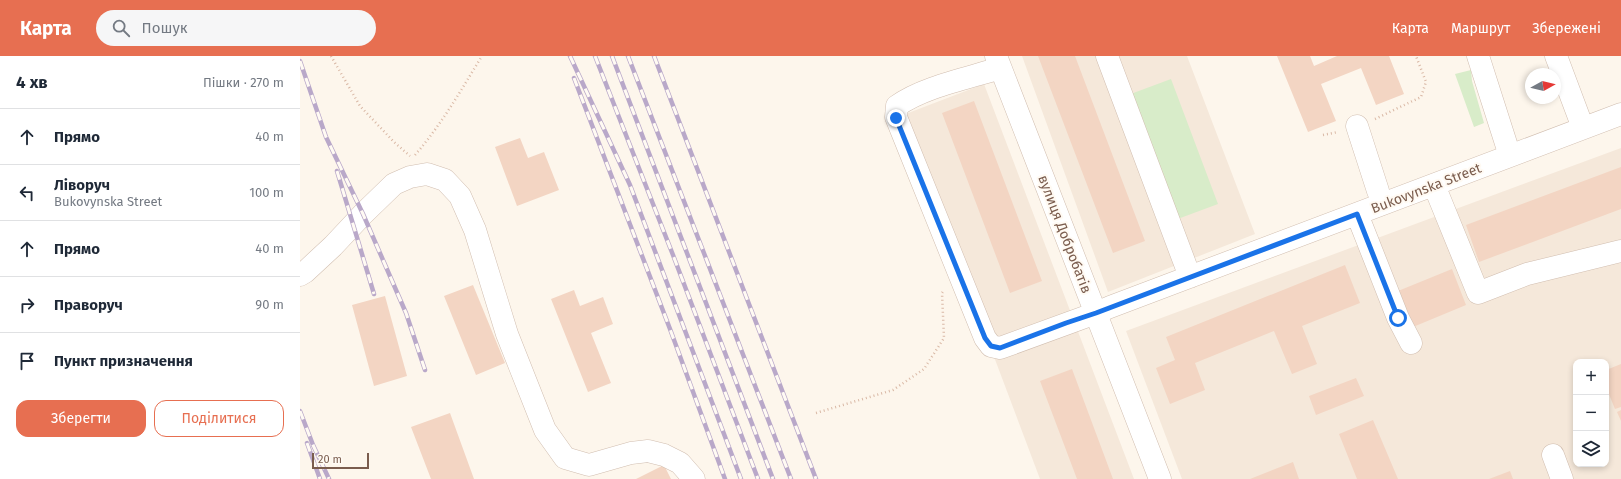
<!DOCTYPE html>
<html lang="uk">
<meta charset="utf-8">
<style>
body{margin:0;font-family:"Fira Sans",sans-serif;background:#f6f6f7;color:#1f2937}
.controls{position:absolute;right:12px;bottom:12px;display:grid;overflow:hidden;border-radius:8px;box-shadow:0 2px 6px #0003}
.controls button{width:36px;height:36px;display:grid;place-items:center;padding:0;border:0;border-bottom:1px solid #e0e1e3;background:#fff;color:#1f2937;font:20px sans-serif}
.compass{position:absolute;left:1225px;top:12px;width:36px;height:36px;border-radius:50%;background:#fff;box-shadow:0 2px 6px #0003;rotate:82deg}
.scale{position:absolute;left:12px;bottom:10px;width:57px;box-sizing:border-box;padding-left:4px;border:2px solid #7a5c4d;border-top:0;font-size:11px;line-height:14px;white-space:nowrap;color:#7a5c4d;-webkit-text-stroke:3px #fffaf3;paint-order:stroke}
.stop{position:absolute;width:12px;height:12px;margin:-9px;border:3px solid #1a73e8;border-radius:50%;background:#fff}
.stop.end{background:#1a73e8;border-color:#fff;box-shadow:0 1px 4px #0008}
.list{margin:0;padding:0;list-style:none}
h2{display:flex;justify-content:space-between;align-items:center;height:52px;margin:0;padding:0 16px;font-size:17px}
h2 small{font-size:13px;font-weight:400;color:#747a83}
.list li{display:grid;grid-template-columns:26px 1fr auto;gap:12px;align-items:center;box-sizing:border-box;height:56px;padding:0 16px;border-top:1px solid #e0e1e3}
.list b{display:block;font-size:15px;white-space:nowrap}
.list p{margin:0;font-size:13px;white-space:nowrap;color:#747a83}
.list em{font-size:13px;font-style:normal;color:#747a83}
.actions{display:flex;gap:8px;padding:12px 16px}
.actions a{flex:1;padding:9px 0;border:1px solid #e76f51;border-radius:12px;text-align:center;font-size:14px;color:#e76f51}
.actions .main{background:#e76f51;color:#fff}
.icon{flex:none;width:22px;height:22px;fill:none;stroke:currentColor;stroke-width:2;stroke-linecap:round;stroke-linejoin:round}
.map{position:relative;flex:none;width:1321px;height:423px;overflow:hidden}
header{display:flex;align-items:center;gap:24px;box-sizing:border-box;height:56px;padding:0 20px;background:#e76f51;color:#fff}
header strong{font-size:19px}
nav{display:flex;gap:22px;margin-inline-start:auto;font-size:14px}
.search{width:280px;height:36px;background:#f6f6f7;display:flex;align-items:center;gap:10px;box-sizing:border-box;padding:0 14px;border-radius:22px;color:#747a83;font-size:15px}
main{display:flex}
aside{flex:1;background:#fff}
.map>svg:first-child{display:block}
.residential{fill:#f5e8da;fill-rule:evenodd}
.green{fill:#d8ecc9}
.building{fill:#f3d5c3}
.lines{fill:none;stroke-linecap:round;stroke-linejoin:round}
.minor-casing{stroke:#d1beb0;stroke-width:23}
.path{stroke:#d9b8a5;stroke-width:2.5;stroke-dasharray:1 3;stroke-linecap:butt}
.minor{stroke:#fff;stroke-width:22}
.rail-casing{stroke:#b9a8c9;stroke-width:4.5}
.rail{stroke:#fffaf3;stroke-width:3;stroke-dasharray:9;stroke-linecap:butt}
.route{stroke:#1a73e8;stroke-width:5}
.labels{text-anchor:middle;stroke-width:4;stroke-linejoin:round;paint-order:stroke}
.street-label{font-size:14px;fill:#7a5c4d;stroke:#fffaf3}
</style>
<header>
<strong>Карта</strong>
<div class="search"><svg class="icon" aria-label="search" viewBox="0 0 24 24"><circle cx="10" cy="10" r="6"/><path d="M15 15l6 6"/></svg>Пошук</div>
<nav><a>Карта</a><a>Маршрут</a><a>Збережені</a></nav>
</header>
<main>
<aside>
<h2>4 хв<small>Пішки · 270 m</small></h2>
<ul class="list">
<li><svg class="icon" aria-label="ahead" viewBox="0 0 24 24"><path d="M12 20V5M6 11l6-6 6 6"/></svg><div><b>Прямо</b></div><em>40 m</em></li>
<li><svg class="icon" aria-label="left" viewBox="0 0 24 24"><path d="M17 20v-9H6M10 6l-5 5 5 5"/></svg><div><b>Ліворуч</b><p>Bukovynska Street</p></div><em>100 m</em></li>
<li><svg class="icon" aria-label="ahead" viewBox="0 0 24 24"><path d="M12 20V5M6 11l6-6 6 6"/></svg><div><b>Прямо</b></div><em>40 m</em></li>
<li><svg class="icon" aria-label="right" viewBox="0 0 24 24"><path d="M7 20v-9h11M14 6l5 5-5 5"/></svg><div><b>Праворуч</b></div><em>90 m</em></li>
<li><svg class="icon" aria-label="arrive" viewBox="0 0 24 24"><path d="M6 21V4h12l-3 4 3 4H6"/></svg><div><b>Пункт призначення</b></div></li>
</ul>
<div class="actions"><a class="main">Зберегти</a><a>Поділитися</a></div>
</aside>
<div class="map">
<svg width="1321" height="423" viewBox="0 0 1321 423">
<rect width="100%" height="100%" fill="#fdf6ec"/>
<path class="residential" d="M 722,0 L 887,0 L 955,178 L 808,236 Z
M 684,28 L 834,423 L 740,423 L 603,59 Z
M 1321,92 L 1321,423 L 882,423 L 826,275 ZM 1276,306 L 1306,306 L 1306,408 L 1276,408 Z"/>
<path class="green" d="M 1171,14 L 1172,25 L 1184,67 L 1174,71 L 1155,18 Z
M 871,23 L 918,148 L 875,164 L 828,39 Z"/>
<path class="building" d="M 738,0 L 775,0 L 845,185 L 813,197 Z
M 977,0 L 1010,0 L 1014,10 L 1037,0 L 1089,0 L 1104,38 L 1076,49 L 1061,12 L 1021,28 L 1036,65 L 1008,76 Z
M 674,45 L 742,225 L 710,237 L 642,57 Z
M 220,82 L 228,102 L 244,96 L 259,134 L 217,150 L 195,91 Z
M 1321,111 L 1321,153 L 1179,206 L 1166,169 Z
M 1045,209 L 1060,247 L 1002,270 L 1017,308 L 992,318 L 974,275 L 895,307 L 905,334 L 870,348 L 856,312 L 875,304 L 866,281 Z
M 1152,213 L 1166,249 L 1113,271 L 1098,235 Z
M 173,229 L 205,307 L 176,319 L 144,240 Z
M 274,234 L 280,250 L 303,241 L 313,268 L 291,277 L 311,327 L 288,336 L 251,243 Z
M 85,240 L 107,320 L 74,330 L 52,249 Z
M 1321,308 L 1321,351 L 1315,353 L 1306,331 L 1306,314 Z
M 772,313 L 813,423 L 777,423 L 740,325 Z
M 1056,322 L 1064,340 L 1016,359 L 1009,340 Z
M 1321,354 L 1321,365 L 1317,356 Z
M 150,357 L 174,423 L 131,423 L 111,371 Z
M 1073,364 L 1098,423 L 1057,423 L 1039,378 Z
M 993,406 L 999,423 L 950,423 Z
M 364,409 L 371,423 L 336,423 Z
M 1210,415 L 1213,423 L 1189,423 Z"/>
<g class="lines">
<g class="minor-casing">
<path id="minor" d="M 696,0 L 860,423
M 807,0 L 890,221
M 1178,0 L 1210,100
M 1256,0 L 1283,72
M 700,12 C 669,22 623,31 597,50 L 596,61 L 685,282 L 691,290 L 700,292 L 796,257 L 810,251 L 1321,58
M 1057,70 L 1078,135
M 1134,129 L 1178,237 L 1227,218 L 1321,195
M 1057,158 L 1098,262 L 1111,287
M 0,219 L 5,216 L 33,190 L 63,158 L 94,128 L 110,121 L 127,118 L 145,124 L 160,140 L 175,174 L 207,278 L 245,374 L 265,402 L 289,409 L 331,397 L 348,395 L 364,399 L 380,407 L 394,423
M 1253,399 L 1262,423"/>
</g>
<path class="path" d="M 31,0 L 60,50 L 94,86 L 110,100
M 1075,63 L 1121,41 L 1126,26 L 1116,0
M 1023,79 L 1038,76
M 115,99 C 142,68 161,34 182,0
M 516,357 L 593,334 L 624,313 L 644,282 L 642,237 L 644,234"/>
<use href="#minor" class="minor"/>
<g class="rail-casing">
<path id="rail" d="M 270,0 L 330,129 L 441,423
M 295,0 L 373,199 L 458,423
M 312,0 L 473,423
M 328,0 L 491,423
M 354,0 L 516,423
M 0,5 L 26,81 L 63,158 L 106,257 L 125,314
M 274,22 L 370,273 L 425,423
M 37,115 L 74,238
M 0,355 L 13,389 L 29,423
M 7,387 L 20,423"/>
</g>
<use href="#rail" class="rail"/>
</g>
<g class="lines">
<path class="route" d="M 596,62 L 685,282 L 691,290 L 700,292 L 766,267 L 796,257 L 1057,158 L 1098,262"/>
</g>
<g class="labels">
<g class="street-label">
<text transform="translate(1126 132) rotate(-21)" y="5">Bukovynska Street</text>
<text transform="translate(765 178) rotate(69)" y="5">вулиця Добробатів</text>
</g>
</g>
</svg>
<div class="controls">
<button>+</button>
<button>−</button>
<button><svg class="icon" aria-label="layers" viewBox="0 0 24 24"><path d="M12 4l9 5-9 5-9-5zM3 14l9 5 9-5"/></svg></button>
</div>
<svg class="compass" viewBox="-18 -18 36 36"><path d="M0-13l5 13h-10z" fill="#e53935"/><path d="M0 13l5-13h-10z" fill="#747a83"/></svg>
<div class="scale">20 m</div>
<div class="stop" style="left:1098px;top:262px"></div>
<div class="stop end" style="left:596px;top:62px"></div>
</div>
</main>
